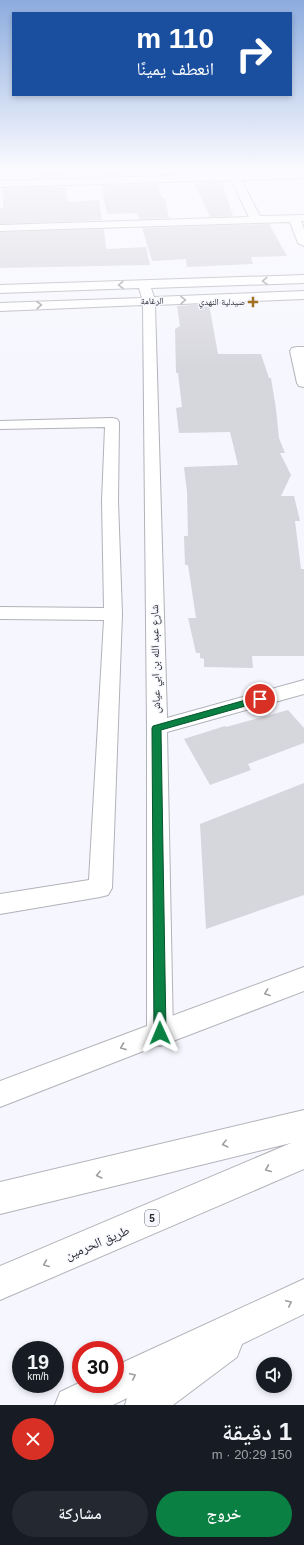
<!DOCTYPE html>
<html lang="ar">
<head>
<meta charset="utf-8">
<style>
  :root { --surface:#171b24; --page:#242831; --text:#f1f3f6; --muted:#9ea1a6; --accent:#0b8043 }
  body { margin:0; font-family:Arial,"Noto Naskh Arabic",sans-serif; background:var(--page); color:var(--text); direction:rtl; height:100vh; display:flex; flex-direction:column; font-size:15px; white-space:nowrap }
  * { box-sizing:border-box; margin:0 }
  p { font-size:13px; color:var(--muted) }
  .icon { flex:none; width:22px; height:22px; fill:none; stroke:currentColor; stroke-width:2; stroke-linecap:round; stroke-linejoin:round }
  .map { position:relative; height:1405px; overflow:hidden; direction:ltr }
  .side { display:flex; flex-direction:column; background:var(--surface); flex:1 }
  .side>* { flex:none }
  .hud { position:absolute; left:12px; top:12px; width:280px; height:84px; border-radius:0px; box-shadow:0 2px 6px #0003; direction:rtl; background:#1a4fa0; color:#fff; overflow:hidden }
  .fabs { position:absolute; left:256px; top:1357px; display:grid; gap:8px }
  .fabs a { display:grid; place-items:center; width:36px; height:36px; border-radius:50%; background:var(--surface); box-shadow:0 2px 6px #0003; font-size:20px }
  .speed { position:absolute; left:12px; top:1341px; display:flex; gap:8px; font-size:20px; font-weight:700; text-align:center }
  .speed>* { display:grid; place-content:center; width:52px; height:52px; border-radius:50%; background:var(--surface); box-shadow:0 2px 6px #0003; line-height:1 }
  .speed small { font-size:10px; font-weight:400 }
  .speed .limit { border:6px solid #d22; background:#fff; color:#111 }
  .pin { position:absolute; display:grid; place-items:center; width:34px; height:34px; color:#fff; margin:-17px; border:2px solid #fff; border-radius:50%; box-shadow:0 1px 4px #0007 }
  .me { position:absolute; width:44px; margin:-22px; rotate:359deg; stroke-linejoin:round; filter:drop-shadow(0 0 3px #0008) }
  .turn { display:flex; align-items:center; gap:14px; height:84px; padding:0 12px; font-size:18px }
  .turn .icon { width:52px; height:52px; stroke-width:2.5 }
  .turn b { display:block; font-size:28px; line-height:34px }
  .round { display:grid; place-items:center; flex:none; width:42px; height:42px; border-radius:21px; background:var(--page) }
  .head { display:flex; align-items:center; justify-content:space-between; height:68px; padding:0 12px }
  h1 { font-size:24px; font-weight:600; line-height:30px }
  .action { display:flex; gap:8px; margin-top:auto; padding:8px 12px }
  .action a { flex:1; height:46px; border-radius:24px; background:var(--accent); color:#fff; font-size:16px; font-weight:600; line-height:46px; text-align:center }
  .action a+a { background:var(--page); color:var(--text) }
  .map>svg:first-child { display:block }
</style>
</head>
<body>
<div class="map">
<svg width="304" height="1405" viewBox="0 0 304 1405">
  <rect width="100%" height="100%" fill="#f6f7fe"/>
  <g fill="#d6d6dd">
    <path d="M37 171H63L64 178H37Z"/>
    <path d="M99 171H124L125 176H100Z"/>
    <path d="M222 182 233 216 210 217 194 183Z"/>
    <path d="M158 184 162 198H165L169 218 139 219 137 213 107 214 101 185Z"/>
    <path d="M65 187 68 202 99 200 102 220 0 224V208H3V188Z"/>
    <path d="M269 224 287 256 251 257 253 264 187 267 186 259 152 261 142 228Z"/>
    <path d="M104 229 106 248 108 249 146 247 150 265 0 268V232Z"/>
    <path d="M209 304 218 354H261L269 378H271L276 409 279 438 285 453H280L291 475 281 496H294L300 521H295L301 569H304V656H252L253 668 204 667V659L200 658V653H196L188 618H196L188 565H185L184 536H188L187 492 184 467 238 465 230 432 179 433 176 408 182 407 178 373H176L175 329 180 326 177 306Z"/>
    <path d="M288 710 304 728V743L248 764 251 770 210 785 184 739 225 726 226 727Z"/>
    <path d="M304 783V895L206 929 200 824Z"/>
  </g>
  <g fill="none" stroke-linecap="round" stroke-linejoin="round">
    <defs>
      <g id="street">
        <path d="M228 171H238V174L304 172V178L241 180 260 216 304 215V221H301L304 229V246L298 243 290 222 0 231V225L249 217 231 180 0 187V181L229 174Z"/>
        <path d="M304 275V283L151 288 154 297 304 291V299L155 305 167 718 304 680V694L167 732 173 1033 169 1041 0 1107V1081L147 1026V728L143 305 0 311V303L142 298 139 288 0 293V285Z"/>
        <path d="M297 347H304V387L299 386 297 383 290 351 292 348Z"/>
        <path d="M112 418 117 419 119 422 118 501 122 614 112 888 108 895 100 897 0 914V894L89 880 104 620 0 619V607L104 608 102 501 105 427 0 429V421Z"/>
      </g>
      <path id="primary" d="M304 967V991L160 1046 150 1042 146 1033 150 1024Z"/>
      <g id="highway">
        <path d="M304 1110V1169L0 1300V1266L291 1143 0 1214V1182Z"/>
        <path d="M304 1279V1314L242 1344 237 1357 173 1405H125L127 1398 113 1405H55L60 1392 81 1382V1384H115V1366Z"/>
      </g>
    </defs>
    <use href="#street" stroke="#b2b2b9" stroke-width="2"/>
    <use href="#primary" stroke="#b2b2b9" stroke-width="2"/>
    <use href="#highway" stroke="#b2b2b9" stroke-width="2"/>
    <use href="#street" fill="#fff" fill-rule="evenodd"/>
    <use href="#primary" fill="#fff" fill-rule="evenodd"/>
    <use href="#highway" fill="#fff" fill-rule="evenodd"/>
  </g>
  <defs><path id="oneway-chevron" d="M-2-3.5L2.5 0L-2 3.5" fill="none" stroke-width="1.6" stroke-linecap="round" stroke-linejoin="round"/></defs>
  <g stroke="#9e9ea0">
    <use href="#oneway-chevron" transform="translate(265 281) rotate(178)"/>
    <use href="#oneway-chevron" transform="translate(121 285) rotate(178)"/>
    <use href="#oneway-chevron" transform="translate(183 300) rotate(-2)"/>
    <use href="#oneway-chevron" transform="translate(39 305) rotate(-2)"/>
    <use href="#oneway-chevron" transform="translate(267 993) rotate(160)"/>
    <use href="#oneway-chevron" transform="translate(123 1047) rotate(159)"/>
    <use href="#oneway-chevron" transform="translate(225 1144) rotate(166)"/>
    <use href="#oneway-chevron" transform="translate(268 1169) rotate(157)"/>
    <use href="#oneway-chevron" transform="translate(99 1175) rotate(166)"/>
    <use href="#oneway-chevron" transform="translate(46 1264) rotate(157)"/>
    <use href="#oneway-chevron" transform="translate(289 1303) rotate(-25)"/>
    <use href="#oneway-chevron" transform="translate(133 1376) rotate(-25)"/>
  </g>
  <linearGradient id="sky" x2="0" y2="1"><stop stop-color="#8cacde"/><stop offset="0.46" stop-color="#fbfbff"/><stop offset="1" stop-color="#fbfbff" stop-opacity="0"/></linearGradient>
  <rect width="304" height="368" fill="url(#sky)"/>
  <path fill="#0b8043" stroke="#07532c" d="M260 696 263 697 264 699 263 701 161 730 166 1033 164 1037 160 1039 156 1037 154 1033 152 728 153 726Z"/>
  <path fill="#a17225" stroke="#f6f7fe" stroke-width="1.5" d="M251 296h4v4h4v4h-4v4h-4v-4h-4v-4h4z"/>
  <g text-anchor="middle" stroke-width="3" stroke-linejoin="round" paint-order="stroke">
    <g font-size="9" fill="#28282b" stroke="#f6f7fe">
      <text transform="translate(152 301) rotate(-2)" y="3">الرغامة</text>
    </g>
    <g font-size="9" fill="#28282b" stroke="#f6f7fe" text-anchor="end">
      <text x="245" y="305">صيدلية النهدي</text>
    </g>
    <rect fill="#f6f7fe" stroke="#66666a" stroke-width="1" x="145" y="1210" width="14" height="16" rx="3"/>
    <g font-size="10" font-weight="bold" fill="#28282b">
      <text x="152" y="1222">5</text>
    </g>
    <g font-size="11" fill="#28282b" stroke="#f6f7fe">
      <text transform="translate(155 659) rotate(-91)" y="4">شارع عبد الله بن ابي عياش</text>
    </g>
    <g font-size="13" fill="#28282b" stroke="#f6f7fe">
      <text transform="translate(97 1242) rotate(-23)" y="5">طريق الحرمين</text>
    </g>
  </g>
</svg>
<div class="fabs">
<a><svg class="icon" aria-label="sound" viewBox="0 0 24 24"><path d="M4 9h4l5-4v14l-5-4H4zM17 9q2 3 0 6"/></svg></a>
</div>
<div class="speed"><div>19<small>km/h</small></div><div class="limit">30</div></div>
<div class="pin" style="left:260px;top:699px;background:#d93025"><svg class="icon" aria-label="arrive" viewBox="0 0 24 24"><path d="M6 21V4h12l-3 4 3 4H6"/></svg></div>
<svg class="me" style="left:160px;top:1033px" viewBox="-20 -20 40 40"><path d="M0-17L14 15 0 8-14 15z" fill="#0b8043" stroke="#fff" stroke-width="4"/></svg>
<div class="hud">
<div class="turn"><svg class="icon" aria-label="right" viewBox="0 0 24 24"><path d="M7 20v-9h11M14 6l5 5-5 5"/></svg><div><b>110 m</b>انعطف يمينًا</div></div>
</div>
</div>
<section class="side">
<div class="head"><div><h1>1 دقيقة</h1><p>150 m · 20:29</p></div><a class="round" style="background:#d93025;color:#fff"><svg class="icon" aria-label="close" viewBox="0 0 24 24"><path d="M6 6l12 12M18 6L6 18"/></svg></a></div>
<div class="action"><a>خروج</a><a>مشاركة</a></div>
</section>
</body>
</html>
